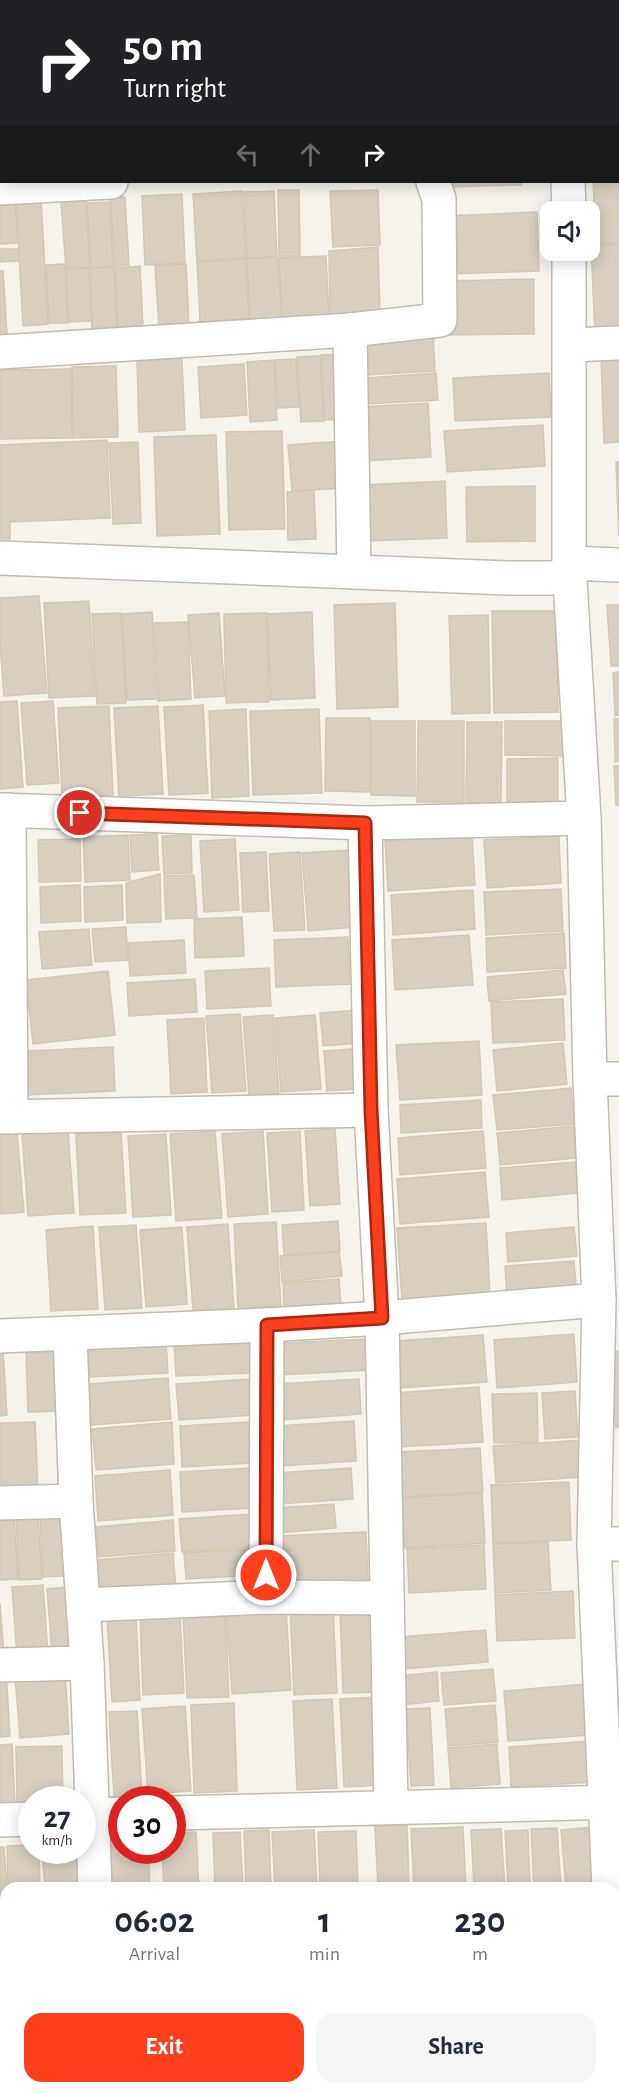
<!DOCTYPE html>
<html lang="en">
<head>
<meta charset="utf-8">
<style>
  :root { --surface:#fff; --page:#f6f6f7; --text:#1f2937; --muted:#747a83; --accent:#fc3f1d }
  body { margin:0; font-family:"Alegreya Sans",sans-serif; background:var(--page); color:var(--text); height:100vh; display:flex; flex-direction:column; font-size:22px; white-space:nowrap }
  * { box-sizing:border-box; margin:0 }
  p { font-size:20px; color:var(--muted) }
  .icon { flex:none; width:33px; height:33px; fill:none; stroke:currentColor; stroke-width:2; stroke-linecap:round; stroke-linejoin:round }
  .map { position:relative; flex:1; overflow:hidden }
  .details { position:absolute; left:0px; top:1882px; width:620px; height:212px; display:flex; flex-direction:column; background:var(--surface); border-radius:18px 18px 0 0; box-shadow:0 3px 15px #0003 }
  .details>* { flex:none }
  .hud { position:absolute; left:0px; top:0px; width:620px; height:183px; box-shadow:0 3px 15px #0003; background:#202124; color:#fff; overflow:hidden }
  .controls { position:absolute; left:540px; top:201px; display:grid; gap:12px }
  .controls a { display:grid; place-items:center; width:60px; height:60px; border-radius:12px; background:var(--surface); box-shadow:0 3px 15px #0003; font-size:30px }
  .speed { position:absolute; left:18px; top:1786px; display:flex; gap:12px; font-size:30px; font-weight:700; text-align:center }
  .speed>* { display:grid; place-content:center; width:78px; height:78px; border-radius:50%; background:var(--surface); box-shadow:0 3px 15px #0003; line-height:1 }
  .speed small { font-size:15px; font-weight:400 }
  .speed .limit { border:9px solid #d22; background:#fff; color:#111 }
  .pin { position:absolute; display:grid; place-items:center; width:51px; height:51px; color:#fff; margin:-26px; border:3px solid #fff; border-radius:50%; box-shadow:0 2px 6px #0007 }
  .me { position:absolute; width:66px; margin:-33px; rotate:0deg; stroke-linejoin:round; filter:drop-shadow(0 0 4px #0008) }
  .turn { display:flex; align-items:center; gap:21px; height:126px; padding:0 24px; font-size:27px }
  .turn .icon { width:78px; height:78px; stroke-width:2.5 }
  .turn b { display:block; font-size:42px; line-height:51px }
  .lanes { display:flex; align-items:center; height:57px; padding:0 24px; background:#0003; justify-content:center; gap:30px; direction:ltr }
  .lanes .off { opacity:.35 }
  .eta { display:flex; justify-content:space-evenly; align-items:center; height:102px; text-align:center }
  .eta b { font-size:36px; font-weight:700; line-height:42px }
  .button { display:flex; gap:12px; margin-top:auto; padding:12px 24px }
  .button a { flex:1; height:69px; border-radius:18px; background:var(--accent); color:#fff; font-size:24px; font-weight:700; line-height:69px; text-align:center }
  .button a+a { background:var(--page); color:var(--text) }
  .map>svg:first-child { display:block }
</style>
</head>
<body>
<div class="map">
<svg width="619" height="2093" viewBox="0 0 619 2093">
  <rect width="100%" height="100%" fill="#f6f3ec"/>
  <g fill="#d8cfc1" stroke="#d3c7b4" stroke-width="1.5">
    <rect x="51" y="0" width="47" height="2"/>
    <rect x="157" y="0" width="43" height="2"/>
    <rect x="390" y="0" width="59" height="2"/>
    <path d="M618 33 619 50 618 116Z"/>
    <path d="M0 41H2L0 97Z"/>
    <path d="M618 163 619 243 596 244 593 182H618Z"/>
    <path d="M445 182H521V185L446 187Z"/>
    <path d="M278 190H299L300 256H279Z"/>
    <path d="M378 190 380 245 333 247 330 191Z"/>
    <path d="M242 191 246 258 197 261 193 194Z"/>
    <path d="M274 191 277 257 247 258 244 192Z"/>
    <path d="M182 194 185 263 145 265 142 196Z"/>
    <path d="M110 197H125L129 265 115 266Z"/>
    <path d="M15 198 18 243 0 244V199Z"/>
    <path d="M41 199 48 324 23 326 16 200Z"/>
    <path d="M86 200 90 267 66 269 61 202Z"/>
    <path d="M110 202 113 266 91 268 87 203Z"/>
    <path d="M537 212 539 271 447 274 444 216Z"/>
    <path d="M619 244V334L595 335 591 245Z"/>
    <path d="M378 247 380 316 330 321 329 251Z"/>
    <path d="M0 249H18L19 261 0 262Z"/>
    <path d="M326 256 329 321 282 323 279 258Z"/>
    <path d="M278 257 282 321 250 323 247 259Z"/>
    <path d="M246 259 249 320 200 322 197 262Z"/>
    <path d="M65 264 68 323H49L46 265Z"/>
    <path d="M186 264 189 327 159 329 155 265Z"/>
    <path d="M140 266 143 327 118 329 115 268Z"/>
    <path d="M114 267 117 329 92 330 90 268Z"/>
    <path d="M89 268 92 321 68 322 66 269Z"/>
    <path d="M0 271H3L7 333H0Z"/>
    <path d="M534 279V334L447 335 446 281Z"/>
    <path d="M433 332 435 371 366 375 364 336Z"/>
    <path d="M344 354 348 419 324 420 321 355Z"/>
    <path d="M320 356 324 421 301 422 297 357Z"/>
    <path d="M619 357V442L604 443 601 358Z"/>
    <path d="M182 359 185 430 139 432 137 360Z"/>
    <path d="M296 359 299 407 278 408 275 360Z"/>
    <path d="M274 360 277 420 250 422 247 362Z"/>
    <path d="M244 364 247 415 201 418 198 367Z"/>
    <path d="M116 366 118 437 73 438 72 367Z"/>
    <path d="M71 369 72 438 0 439V370Z"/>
    <path d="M436 373 438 400 367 404 366 378Z"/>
    <path d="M549 373 551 417 455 421 453 378Z"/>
    <path d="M428 403 431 457 364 461 361 407Z"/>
    <path d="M543 425 545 466 447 472 444 431Z"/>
    <path d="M282 431 285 529 229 530 226 432Z"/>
    <path d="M216 435 220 534 157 536 154 437Z"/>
    <path d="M107 440 110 518 10 522V539H0V445Z"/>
    <path d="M342 441 346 488 292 491 288 445Z"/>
    <path d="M138 442 141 523 113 524 109 443Z"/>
    <path d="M616 462H619V537Z"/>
    <path d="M445 481 447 538 366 541 363 485Z"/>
    <path d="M535 486V541L467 542 466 487Z"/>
    <path d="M314 490 316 539 288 540 287 492Z"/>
    <path d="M39 596 47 693 4 696 0 644V598Z"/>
    <path d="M89 601 95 696 49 698 44 603Z"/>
    <path d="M395 603 398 707 337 709 334 605Z"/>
    <path d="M607 605H619V666H611Z"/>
    <path d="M492 611H556L558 712 494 713Z"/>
    <path d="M152 612 156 699 127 700 122 614Z"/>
    <path d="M312 612 315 698 271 700 267 614Z"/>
    <path d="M121 613 126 703 97 704 92 614Z"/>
    <path d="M219 613 225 696 195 698 188 615Z"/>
    <path d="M267 613 269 702 226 703 224 614Z"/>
    <path d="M488 615 490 713 452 714 449 616Z"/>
    <path d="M188 622 191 699 158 701 154 623Z"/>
    <path d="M619 672V715L615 716 613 673Z"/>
    <path d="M17 701 23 787 0 789V702Z"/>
    <path d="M53 701 59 783 27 785 21 703Z"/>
    <path d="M203 705 208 793 169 795 164 707Z"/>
    <path d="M109 706 113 795 62 797 58 708Z"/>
    <path d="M158 706 163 794 119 796 114 708Z"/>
    <path d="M246 709 249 796 212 798 209 711Z"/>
    <path d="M319 709 322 793 253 795 250 711Z"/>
    <path d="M326 718H370V792L325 791Z"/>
    <path d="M614 719H619V761L615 762Z"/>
    <path d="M371 721H415V796L371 795Z"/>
    <path d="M418 721H464V802H417Z"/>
    <path d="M505 721H562L563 756 505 755Z"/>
    <path d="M467 722H502L501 803 466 802Z"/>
    <path d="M558 758V802H507V759Z"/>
    <path d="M614 766H619V805H616Z"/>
    <path d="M157 834 159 870 132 872 130 835Z"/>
    <path d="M128 835 130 880 85 882 83 837Z"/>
    <path d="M191 835 192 873 164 874 162 836Z"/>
    <path d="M472 835 475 885 388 891 385 841Z"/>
    <path d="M559 836 561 883 487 888 484 840Z"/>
    <path d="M80 839 81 881 39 882 38 840Z"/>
    <path d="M235 839 239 910 204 912 200 841Z"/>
    <path d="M350 850 355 927 308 931 302 853Z"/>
    <path d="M266 852 269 911 243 912 240 853Z"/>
    <path d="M300 852 305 930 274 931 269 854Z"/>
    <path d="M160 874 161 922 127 923 126 883Z"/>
    <path d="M194 875 197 918 166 919 164 876Z"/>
    <path d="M80 885 81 921 41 923 40 887Z"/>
    <path d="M122 885 123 920 85 922 84 887Z"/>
    <path d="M561 889 563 931 486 935 484 892Z"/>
    <path d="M473 890 475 929 393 935 391 895Z"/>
    <path d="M242 917 244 956 195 958 194 919Z"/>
    <path d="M126 927 128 960 95 962 92 929Z"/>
    <path d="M89 929 92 965 42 969 39 932Z"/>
    <path d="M564 933 566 968 487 972 486 938Z"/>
    <path d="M469 935 473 985 395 990 392 940Z"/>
    <path d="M348 937 350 984 276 987 274 940Z"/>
    <path d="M184 940 186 973 130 976 128 943Z"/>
    <path d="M269 968 271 1006 207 1009 205 971Z"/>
    <path d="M563 970 566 994 489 1001 487 977Z"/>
    <path d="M108 971 115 1035 33 1044 26 980Z"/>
    <path d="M195 979 197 1012 129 1016 127 983Z"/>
    <path d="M563 999 565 1040 493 1043 491 1002Z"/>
    <path d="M358 1010 360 1043 323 1046 320 1013Z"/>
    <path d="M240 1014 246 1091 212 1093 206 1016Z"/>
    <path d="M273 1015 279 1094 249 1096 243 1017Z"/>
    <path d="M315 1015 321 1089 281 1092 275 1018Z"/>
    <path d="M204 1018 207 1092 171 1094 167 1020Z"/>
    <path d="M479 1041 482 1095 400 1100 396 1045Z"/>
    <path d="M563 1043 567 1084 497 1091 493 1050Z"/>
    <path d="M113 1047 115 1091 28 1095 26 1051Z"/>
    <path d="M363 1048 366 1088 327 1091 324 1051Z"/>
    <path d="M571 1088 574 1124 497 1130 493 1095Z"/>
    <path d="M481 1100 482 1128 401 1133 400 1105Z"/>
    <path d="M574 1126 576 1158 500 1165 497 1133Z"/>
    <path d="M335 1129 340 1204 310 1206 305 1131Z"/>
    <path d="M68 1131 74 1213 28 1216 22 1134Z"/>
    <path d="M215 1131 222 1218 176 1221 170 1134Z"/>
    <path d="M263 1131 268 1214 228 1217 222 1134Z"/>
    <path d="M300 1131 304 1210 272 1212 267 1133Z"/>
    <path d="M483 1131 486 1168 400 1175 398 1138Z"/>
    <path d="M17 1132 24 1212 0 1214V1133Z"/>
    <path d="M121 1132 126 1213 80 1215 76 1134Z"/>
    <path d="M166 1134 171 1215 133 1217 128 1136Z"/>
    <path d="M576 1162 578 1193 502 1200 500 1168Z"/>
    <path d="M485 1172 489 1217 400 1224 397 1179Z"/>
    <path d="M338 1221 340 1251 284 1255 282 1225Z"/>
    <path d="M276 1222 281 1306 238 1308 234 1224Z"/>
    <path d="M486 1223 490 1294 402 1300 397 1228Z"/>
    <path d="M228 1224 234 1308 193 1310 187 1227Z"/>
    <path d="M136 1225 142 1308 105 1310 99 1227Z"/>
    <path d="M93 1226 98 1309 51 1311 46 1230Z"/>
    <path d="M182 1227 187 1304 146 1307 140 1230Z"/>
    <path d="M574 1227 577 1256 508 1262 506 1233Z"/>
    <path d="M339 1252 342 1276 282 1282 280 1256Z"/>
    <path d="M574 1261 577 1296 507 1301 505 1266Z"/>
    <path d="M339 1279 341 1306 284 1310 283 1283Z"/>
    <path d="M574 1334 577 1382 497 1388 494 1340Z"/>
    <path d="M483 1335 487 1382 399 1388 395 1341Z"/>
    <path d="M253 1339 255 1373 176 1376 174 1343Z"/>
    <path d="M368 1339 369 1370 281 1375 280 1343Z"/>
    <path d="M166 1341 168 1373 89 1377 88 1345Z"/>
    <path d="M0 1351H3L7 1415 0 1416Z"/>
    <path d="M619 1351V1427L616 1428 609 1352Z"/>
    <path d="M57 1352 60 1411 28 1412 26 1353Z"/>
    <path d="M168 1378 171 1419 92 1425 88 1384Z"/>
    <path d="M251 1379 254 1415 179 1420 176 1384Z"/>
    <path d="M359 1379 361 1414 279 1420 277 1384Z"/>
    <path d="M479 1387 483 1442 399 1447 395 1393Z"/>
    <path d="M575 1391 578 1437 545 1439 542 1393Z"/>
    <path d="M537 1393 538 1442 494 1443 492 1394Z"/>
    <path d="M354 1421 356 1461 281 1466 278 1426Z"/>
    <path d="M35 1422 38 1488 0 1490V1423Z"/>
    <path d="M172 1422 174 1464 96 1470 92 1429Z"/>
    <path d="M248 1422 251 1463 182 1467 180 1426Z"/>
    <path d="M581 1440 584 1477 496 1483 493 1446Z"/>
    <path d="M480 1448 483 1492 400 1497 398 1452Z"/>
    <path d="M251 1468 253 1508 182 1512 180 1472Z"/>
    <path d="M351 1468 353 1499 278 1504 276 1473Z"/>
    <path d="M170 1470 173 1515 98 1521 95 1476Z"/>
    <path d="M569 1482 571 1540 493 1543 491 1485Z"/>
    <path d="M482 1493 485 1543 404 1548 401 1498Z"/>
    <path d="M334 1504 336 1528 278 1533 276 1508Z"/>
    <path d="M73 1514 76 1575 43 1577 40 1515Z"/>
    <path d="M252 1514 254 1547 182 1552 179 1519Z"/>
    <path d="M14 1515 18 1579 0 1580V1516Z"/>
    <path d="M38 1515 42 1579 19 1580 16 1516Z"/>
    <path d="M173 1520 175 1551 99 1557 96 1527Z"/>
    <path d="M366 1532 368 1580 278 1585 276 1536Z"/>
    <path d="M548 1542 551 1590 495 1593 493 1544Z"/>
    <path d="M484 1545 486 1589 409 1593 407 1549Z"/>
    <path d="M254 1549 255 1575 186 1579 184 1553Z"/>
    <path d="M173 1553 176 1588 100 1595 97 1560Z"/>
    <path d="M43 1585 48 1654 17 1656 12 1587Z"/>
    <path d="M77 1586 82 1650 52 1653 47 1589Z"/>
    <path d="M573 1591 575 1638 497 1641 495 1595Z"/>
    <path d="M0 1603 4 1654 0 1655Z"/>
    <path d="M333 1605 337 1693 294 1695 290 1607Z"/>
    <path d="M377 1606 380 1692 343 1693 340 1607Z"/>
    <path d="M286 1608 291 1690 232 1694 226 1612Z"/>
    <path d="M225 1612 229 1697 187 1698 183 1614Z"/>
    <path d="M180 1614 184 1693 143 1695 140 1615Z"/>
    <path d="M136 1616 140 1700 112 1702 107 1617Z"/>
    <path d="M486 1630 488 1662 403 1669 400 1637Z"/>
    <path d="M493 1669 496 1701 444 1705 441 1673Z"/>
    <path d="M0 1670H6L10 1736 0 1737Z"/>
    <path d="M65 1672 69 1734 20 1738 15 1676Z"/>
    <path d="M437 1672 439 1701 400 1705 397 1676Z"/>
    <path d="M585 1684 590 1735 508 1741 504 1691Z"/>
    <path d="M376 1697 381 1785 344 1787 340 1699Z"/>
    <path d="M332 1699 337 1788 297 1790 293 1701Z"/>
    <path d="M234 1703 237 1791 194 1793 191 1705Z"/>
    <path d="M495 1705 498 1742 448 1746 445 1709Z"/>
    <path d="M185 1706 191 1791 148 1794 142 1709Z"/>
    <path d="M430 1708 434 1785 411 1786 406 1709Z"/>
    <path d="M137 1711 142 1796 114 1797 109 1712Z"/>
    <path d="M591 1741 594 1782 511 1787 509 1747Z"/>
    <path d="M12 1744 15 1804 0 1805V1745Z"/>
    <path d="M497 1744 500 1784 451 1788 448 1748Z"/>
    <path d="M62 1746 63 1800H32V1803H17L16 1747Z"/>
    <path d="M407 1825 409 1888H378L375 1826Z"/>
    <path d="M463 1827 466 1888H414L411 1829Z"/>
    <path d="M594 1827 599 1888H566L561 1830Z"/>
    <path d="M557 1828 561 1888H534L531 1829Z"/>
    <path d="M501 1829 505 1888H474L471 1830Z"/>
    <path d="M269 1830 271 1888H246L244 1831Z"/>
    <path d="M314 1830 317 1888H275L272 1832Z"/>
    <path d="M528 1830 530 1888H508L505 1831Z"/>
    <path d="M356 1831 358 1888H320L318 1832Z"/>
    <path d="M196 1832 199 1888H164L162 1851H172V1833Z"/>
    <path d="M240 1832 243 1888H215L213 1833Z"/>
    <path d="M122 1838V1851H148L150 1888H101L98 1839Z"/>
    <path d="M32 1845V1851H39L40 1888H8L7 1846Z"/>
    <path d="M0 1847H4L7 1888 6 1915 0 1916Z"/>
    <path d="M42 1851H82L86 1888H45Z"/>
    <rect x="0" y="1927" width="6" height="57"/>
    <path d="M6 2016V2055L0 2056V2017Z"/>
    <path d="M0 2060H6V2088H34V2093H0Z"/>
    <rect x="117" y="2088" width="61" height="5"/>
    <path d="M185 2088H248V2093H186Z"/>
    <path d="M276 2088H340L341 2092 277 2093Z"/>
    <path d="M347 2088H416V2092L347 2093Z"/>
    <rect x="442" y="2088" width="78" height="5"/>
  </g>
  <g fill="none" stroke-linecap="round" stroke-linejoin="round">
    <defs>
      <g id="minor">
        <path d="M562 0V2"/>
        <path d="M618 5H619"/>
        <path d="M0 29H2"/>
        <path d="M618 133H619"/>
        <path d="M568 182 569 212"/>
        <path d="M0 188 111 182"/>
        <path d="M569 250V563"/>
        <path d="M350 330 354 572"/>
        <path d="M570 345 619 343"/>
        <path d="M0 352 350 330 440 320 439 199 433 182"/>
        <path d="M0 558 507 578H569"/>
        <path d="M0 810 365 823 584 818"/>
        <path d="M9 810 11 1117"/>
        <path d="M365 823 371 1110 382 1318 391 1807"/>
        <path d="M590 1079H619"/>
        <path d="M0 1117 371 1110"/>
        <path d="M70 1334 76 1501 87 1663 95 1888"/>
        <path d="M0 1503 76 1501"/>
        <path d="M594 1544H619"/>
        <path d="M266 1597 267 1325"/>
        <path d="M84 1605 266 1597 387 1598"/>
        <path d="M0 1665 87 1663"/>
        <path d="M172 1813 619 1802"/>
        <path d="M82 1816 122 1814"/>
        <path d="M0 1820 32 1819"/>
        <path d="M0 2005H6"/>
        <path d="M104 2088 105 2093"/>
        <path d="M262 2088V2093"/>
        <path d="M428 2088V2093"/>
      </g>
      <g id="tertiary">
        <path d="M0 1336 267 1325 382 1318 599 1300"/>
        <path d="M609 1888 594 1544 599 1300 590 1079 584 818 569 563 619 565"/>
        <path d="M614 1968 619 2064"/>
      </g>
    </defs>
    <use href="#minor" stroke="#c2bbae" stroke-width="36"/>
    <use href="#tertiary" stroke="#c2bbae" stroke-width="36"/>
    <use href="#minor" stroke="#fff" stroke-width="33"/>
    <use href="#tertiary" stroke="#fff" stroke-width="33"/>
  </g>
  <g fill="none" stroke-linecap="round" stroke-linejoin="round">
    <defs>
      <path id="route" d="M80 813 365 823 371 1110 382 1318 267 1325 266 1575"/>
    </defs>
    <use href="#route" stroke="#a42913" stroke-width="15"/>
    <use href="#route" stroke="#fc3f1d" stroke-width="10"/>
  </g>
</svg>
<div class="controls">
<a><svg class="icon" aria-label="sound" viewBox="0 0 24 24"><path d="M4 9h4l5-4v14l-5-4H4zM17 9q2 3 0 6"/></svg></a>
</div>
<div class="speed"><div>27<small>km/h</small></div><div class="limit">30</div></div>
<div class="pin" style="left:80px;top:813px;background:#d93025"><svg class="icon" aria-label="arrive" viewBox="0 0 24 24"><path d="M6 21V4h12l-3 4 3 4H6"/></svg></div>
<svg class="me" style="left:266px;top:1575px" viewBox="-20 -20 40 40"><circle r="17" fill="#fc3f1d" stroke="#fff" stroke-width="3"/><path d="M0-11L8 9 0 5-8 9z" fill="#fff"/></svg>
<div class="hud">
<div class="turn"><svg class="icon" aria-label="right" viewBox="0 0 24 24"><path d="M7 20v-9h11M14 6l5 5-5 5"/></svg><div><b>50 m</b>Turn right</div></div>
<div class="lanes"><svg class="icon off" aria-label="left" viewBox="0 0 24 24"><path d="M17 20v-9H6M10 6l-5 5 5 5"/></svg><svg class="icon off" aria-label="ahead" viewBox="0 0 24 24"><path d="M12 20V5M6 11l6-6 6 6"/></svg><svg class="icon" aria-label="right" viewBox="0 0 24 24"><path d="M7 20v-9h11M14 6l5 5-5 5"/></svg></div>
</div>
<section class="details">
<div class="eta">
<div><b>06:02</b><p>Arrival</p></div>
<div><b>1</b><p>min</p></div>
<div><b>230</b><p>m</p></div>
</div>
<div class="button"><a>Exit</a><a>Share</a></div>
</section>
</div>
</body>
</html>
